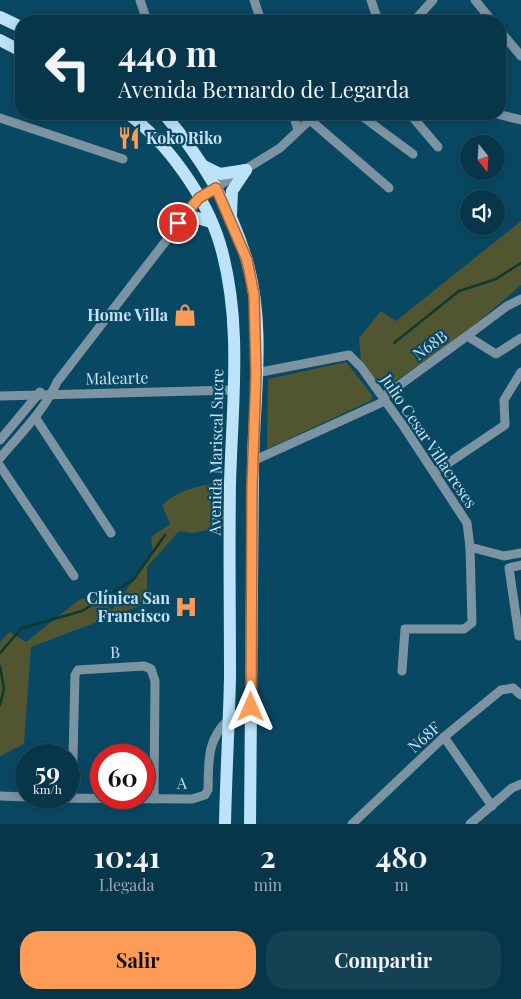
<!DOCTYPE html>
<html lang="es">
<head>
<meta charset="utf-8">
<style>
  :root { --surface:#07364a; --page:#154154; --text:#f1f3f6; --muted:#98abb5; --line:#285062; --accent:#fe9c57 }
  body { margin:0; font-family:"Playfair Display",serif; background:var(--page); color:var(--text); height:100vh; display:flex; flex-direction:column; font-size:19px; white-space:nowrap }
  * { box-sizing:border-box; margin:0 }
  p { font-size:16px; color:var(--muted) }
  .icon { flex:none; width:28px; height:28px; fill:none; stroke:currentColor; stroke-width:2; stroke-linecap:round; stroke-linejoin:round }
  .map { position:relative; height:824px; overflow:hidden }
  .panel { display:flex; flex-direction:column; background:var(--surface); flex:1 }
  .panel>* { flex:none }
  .top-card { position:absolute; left:15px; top:15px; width:491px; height:105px; border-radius:20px; box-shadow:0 2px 12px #0003,0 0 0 1px var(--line); background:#07364a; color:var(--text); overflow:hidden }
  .needle { width:32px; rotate:163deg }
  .buttons { position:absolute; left:460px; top:135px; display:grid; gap:10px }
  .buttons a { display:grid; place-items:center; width:45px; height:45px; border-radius:50%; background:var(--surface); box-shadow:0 2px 12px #0003,0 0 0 1px var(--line); font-size:25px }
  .speed { position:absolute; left:15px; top:744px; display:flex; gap:10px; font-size:25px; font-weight:700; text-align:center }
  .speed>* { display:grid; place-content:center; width:65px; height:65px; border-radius:50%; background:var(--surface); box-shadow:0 2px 12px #0003,0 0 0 1px var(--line); line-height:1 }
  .speed small { font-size:12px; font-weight:400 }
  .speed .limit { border:8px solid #d22; background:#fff; color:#111 }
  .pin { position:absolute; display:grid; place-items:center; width:42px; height:42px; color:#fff; margin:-21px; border:2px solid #fff; border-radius:50%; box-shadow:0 1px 5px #0007 }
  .me { position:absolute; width:55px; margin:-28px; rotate:0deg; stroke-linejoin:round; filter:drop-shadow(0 0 4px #0008) }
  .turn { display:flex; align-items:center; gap:18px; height:105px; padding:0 20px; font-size:22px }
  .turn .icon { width:65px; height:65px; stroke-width:2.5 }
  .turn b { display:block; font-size:35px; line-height:42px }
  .eta { display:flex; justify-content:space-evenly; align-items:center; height:85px; text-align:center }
  .eta b { font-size:30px; font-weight:700; line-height:35px }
  .button { display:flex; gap:10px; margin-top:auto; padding:10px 20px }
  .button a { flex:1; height:58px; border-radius:20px; background:var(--accent); color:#111; font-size:20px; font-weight:700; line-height:58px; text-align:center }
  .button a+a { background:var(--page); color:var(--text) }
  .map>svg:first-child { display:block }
</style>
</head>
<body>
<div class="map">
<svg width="521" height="824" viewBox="0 0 521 824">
  <rect width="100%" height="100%" fill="#094863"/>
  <g fill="#515530">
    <path d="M521 221V285L464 334 391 384 372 378 361 361 359 338 381 311 396 321Z"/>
    <path d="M346 362 372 395V400L267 449 268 379Z"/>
    <path d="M228 482 230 525 193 533 179 531 147 567V603L31 647 24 744 0 756V642L10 632 26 642 80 599 97 597 112 610 153 552 151 537 170 524 162 505C181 488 203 485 228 482Z"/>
  </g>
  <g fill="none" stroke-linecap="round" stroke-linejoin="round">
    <g stroke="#0e392f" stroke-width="2.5">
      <path d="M394 343 459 291 496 279 521 263"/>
      <path d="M0 653 22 628 82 611 133 580 165 535"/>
      <path d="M0 666 4 689 0 705"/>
    </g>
    <g stroke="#7c94a2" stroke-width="9">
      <path d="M140 0 147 21"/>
      <path d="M254 0 261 21"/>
      <path d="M371 0 378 21"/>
      <path d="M475 0 492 21"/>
      <path d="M414 21 433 0"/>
      <path d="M500 31 521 56"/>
      <path d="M293 114 298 130"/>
      <path d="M359 114 413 154"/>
      <path d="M410 114 438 147"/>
      <path d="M497 114 521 120"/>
      <path d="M0 118 123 159"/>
      <path d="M310 120 389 188"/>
      <path d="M467 336 507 306 521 299"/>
      <path d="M256 373 349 355 361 367 404 427 467 523 470 547 472 623 464 629H405L402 671"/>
      <path d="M0 396 234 390"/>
      <path d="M383 397 467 336 496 354 521 338"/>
      <path d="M35 417 111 533"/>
      <path d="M0 440 40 392"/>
      <path d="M0 458C20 434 44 411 57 382L199 198 280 148 316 114"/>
      <path d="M253 461 385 401"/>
      <path d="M0 466 74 576"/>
      <path d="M435 472 505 425 504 400 521 372"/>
      <path d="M470 547 504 556 521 553"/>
      <path d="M519 636 509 568 521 565"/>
      <path d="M444 737 492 806"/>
      <path d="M0 796 26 797"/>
      <path d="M47 798 192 799 205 795 208 790C209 762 206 741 228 720"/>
      <path d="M72 798 75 675 78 670 144 666 151 669 155 681 154 799"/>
      <path d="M352 824 444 737 501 690 513 688 521 695"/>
      <path d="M470 824 512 788 521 784"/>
    </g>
    <g stroke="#bce3f9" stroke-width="12">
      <path d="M0 17 21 27"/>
      <path d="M0 40 21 51"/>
      <path d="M128 114C167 142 206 197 220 244 243 322 232 405 230 484 229 549 230 613 230 677 229 726 226 775 225 824"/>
      <path d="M164 114C200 156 231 207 247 261 266 326 254 398 253 465 251 584 251 704 250 824"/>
      <path d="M204 166 220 174 246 170"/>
      <path d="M231 215 232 191 246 170"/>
      <path d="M178 223 194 217 211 222"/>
    </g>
  </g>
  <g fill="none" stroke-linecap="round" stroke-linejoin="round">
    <defs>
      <path id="route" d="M178 223 199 198 216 188 247 260 254 295 256 374 252 486 251 707"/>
    </defs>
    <use href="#route" stroke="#a56539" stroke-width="12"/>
    <use href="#route" stroke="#fe9c57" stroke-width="9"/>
  </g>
  <defs>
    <symbol id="restaurant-bare" viewBox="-9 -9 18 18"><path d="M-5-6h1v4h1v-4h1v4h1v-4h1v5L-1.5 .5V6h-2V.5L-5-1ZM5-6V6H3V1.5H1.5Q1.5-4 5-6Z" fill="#fe9c57" stroke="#094863" stroke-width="2.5" paint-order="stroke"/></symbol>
    <symbol id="shop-bare" viewBox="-9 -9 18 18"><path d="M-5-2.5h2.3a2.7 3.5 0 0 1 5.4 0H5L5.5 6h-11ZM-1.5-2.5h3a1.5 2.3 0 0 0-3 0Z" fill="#fe9c57" stroke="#094863" stroke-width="2.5" paint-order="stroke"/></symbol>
    <symbol id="hospital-bare" viewBox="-9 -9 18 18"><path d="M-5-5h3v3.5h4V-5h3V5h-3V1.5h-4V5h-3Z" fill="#fe9c57" stroke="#094863" stroke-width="2.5" paint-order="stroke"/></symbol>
  </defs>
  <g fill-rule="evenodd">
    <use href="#restaurant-bare" x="113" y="122" width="32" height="32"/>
    <use href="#shop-bare" x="169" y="299" width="32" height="32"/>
    <use href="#hospital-bare" x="170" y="591" width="32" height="32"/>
  </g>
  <g text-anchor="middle" stroke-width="4.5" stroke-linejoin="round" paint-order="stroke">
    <g font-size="16" font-weight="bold" fill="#c6e2f2" stroke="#094863" text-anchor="end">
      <text x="146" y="144" text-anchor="start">Koko Riko</text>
      <text x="168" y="321">Home Villa</text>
      <text x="170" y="604">Clínica San<tspan x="170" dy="18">Francisco</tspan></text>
    </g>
    <g font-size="16" fill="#c6e2f2" stroke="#094863">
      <text transform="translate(430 345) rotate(-36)" y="6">N68B</text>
      <text transform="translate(117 378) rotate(-1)" y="6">Malearte</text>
      <text transform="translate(429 441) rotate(56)" y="6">Julio Cesar Villacreses</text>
      <text transform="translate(216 452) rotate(-89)" y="6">Avenida Mariscal Sucre</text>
      <text transform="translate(115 652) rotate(-2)" y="6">B</text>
      <text transform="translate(424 737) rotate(-42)" y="6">N68F</text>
      <text transform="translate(182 783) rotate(-1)" y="6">A</text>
    </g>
  </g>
</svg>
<div class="buttons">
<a><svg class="needle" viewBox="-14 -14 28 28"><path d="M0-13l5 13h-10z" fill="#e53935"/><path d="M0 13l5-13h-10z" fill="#98abb5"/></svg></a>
<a><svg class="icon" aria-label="sound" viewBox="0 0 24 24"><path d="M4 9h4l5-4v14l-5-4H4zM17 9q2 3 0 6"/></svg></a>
</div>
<div class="speed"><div>59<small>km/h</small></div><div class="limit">60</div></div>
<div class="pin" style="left:178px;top:223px;background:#d93025"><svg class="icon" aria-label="arrive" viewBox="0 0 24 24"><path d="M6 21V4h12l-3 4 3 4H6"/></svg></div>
<svg class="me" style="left:251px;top:707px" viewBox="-20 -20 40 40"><path d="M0-17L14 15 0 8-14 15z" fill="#fe9c57" stroke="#fff" stroke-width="4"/></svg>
<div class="top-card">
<div class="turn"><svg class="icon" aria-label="left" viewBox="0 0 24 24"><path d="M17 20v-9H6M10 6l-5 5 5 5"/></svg><div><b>440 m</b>Avenida Bernardo de Legarda</div></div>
</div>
</div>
<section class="panel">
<div class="eta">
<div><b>10:41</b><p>Llegada</p></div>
<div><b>2</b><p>min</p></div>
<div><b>480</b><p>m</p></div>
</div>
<div class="button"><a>Salir</a><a>Compartir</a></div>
</section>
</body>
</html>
